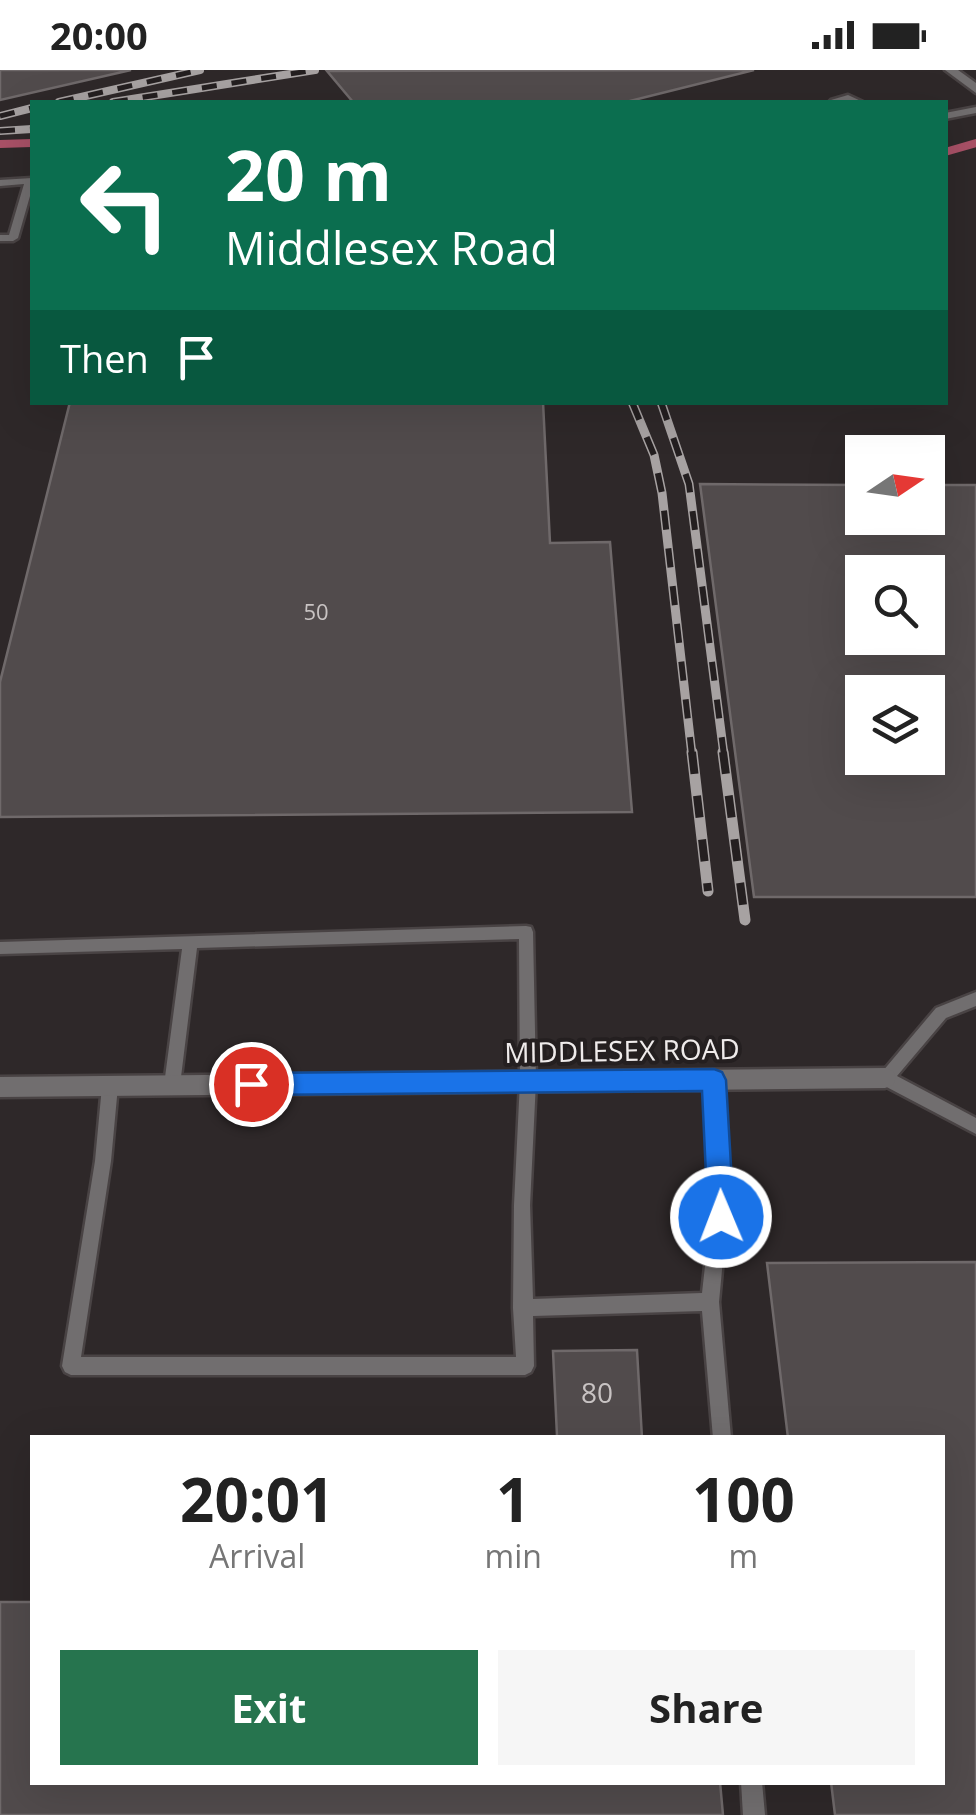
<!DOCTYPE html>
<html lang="en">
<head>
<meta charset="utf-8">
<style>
  :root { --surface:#fff; --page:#f6f6f6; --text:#222; --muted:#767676; --accent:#26744e }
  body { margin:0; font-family:"Open Sans",sans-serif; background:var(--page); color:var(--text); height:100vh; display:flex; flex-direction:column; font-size:38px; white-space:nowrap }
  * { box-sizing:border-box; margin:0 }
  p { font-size:32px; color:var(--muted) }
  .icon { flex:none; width:55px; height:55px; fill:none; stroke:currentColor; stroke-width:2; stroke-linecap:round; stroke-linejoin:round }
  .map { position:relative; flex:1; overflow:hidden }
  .sheet { position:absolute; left:30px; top:1365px; width:915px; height:350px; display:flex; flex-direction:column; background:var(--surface); border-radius:0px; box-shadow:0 10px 40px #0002 }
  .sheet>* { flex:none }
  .guide { position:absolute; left:30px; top:30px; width:918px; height:305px; border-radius:0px; box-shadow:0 10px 40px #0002; background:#0b6e4f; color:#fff; overflow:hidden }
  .needle { width:65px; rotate:77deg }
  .buttons { position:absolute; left:845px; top:365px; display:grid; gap:20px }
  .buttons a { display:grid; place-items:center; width:100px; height:100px; border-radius:0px; background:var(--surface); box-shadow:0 10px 40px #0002; font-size:50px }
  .pin { position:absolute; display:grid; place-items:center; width:85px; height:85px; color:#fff; margin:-42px; border:5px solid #fff; border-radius:50%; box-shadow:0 2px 10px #0007 }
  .me { position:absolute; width:110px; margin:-55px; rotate:359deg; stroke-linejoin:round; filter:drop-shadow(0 0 8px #0008) }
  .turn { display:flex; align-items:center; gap:35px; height:210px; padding:0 30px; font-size:45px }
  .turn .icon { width:130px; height:130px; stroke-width:2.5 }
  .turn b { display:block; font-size:70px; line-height:85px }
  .then { display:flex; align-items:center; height:95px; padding:0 30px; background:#0003; gap:20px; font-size:38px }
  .eta { display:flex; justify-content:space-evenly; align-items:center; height:170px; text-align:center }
  .eta b { font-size:60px; font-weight:700; line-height:70px }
  .primary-button { display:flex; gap:20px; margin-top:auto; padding:20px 30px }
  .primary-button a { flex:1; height:115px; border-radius:0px; background:var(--accent); color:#fff; font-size:40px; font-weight:700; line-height:115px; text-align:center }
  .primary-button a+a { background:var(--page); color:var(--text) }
  .status { display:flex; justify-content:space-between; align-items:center; height:70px; padding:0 50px; background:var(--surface); direction:ltr }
  .status svg { height:28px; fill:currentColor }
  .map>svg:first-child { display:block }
</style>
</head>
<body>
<div class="status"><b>20:00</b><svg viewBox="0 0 49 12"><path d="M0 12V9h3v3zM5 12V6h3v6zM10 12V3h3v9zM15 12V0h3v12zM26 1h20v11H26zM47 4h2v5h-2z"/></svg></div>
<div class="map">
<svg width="976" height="1745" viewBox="0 0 976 1745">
  <rect width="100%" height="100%" fill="#2e2829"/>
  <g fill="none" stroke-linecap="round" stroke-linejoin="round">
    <g stroke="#a95167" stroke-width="8">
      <path d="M0 74 32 73"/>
      <path d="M945 82 976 73"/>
    </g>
  </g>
  <g fill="#514b4c" stroke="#6f696a" stroke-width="2.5" fill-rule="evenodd">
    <path d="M0 0H131L0 30Z"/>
    <path d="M754 0 626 32H353L327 1Z"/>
    <path d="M70 332H543L550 473 610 472 632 742 0 747V612Z"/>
    <path d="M700 414 862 415V448H928V415H976V827H754ZM862 502H928V568H862ZM862 622H928V688H862Z"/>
    <path d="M976 1192V1745H835L831 1712H942V1368H788L767 1193Z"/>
    <path d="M637 1280 642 1368H302L557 1366 553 1281Z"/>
    <path d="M0 1532H32V1712H720L723 1745H0Z"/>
  </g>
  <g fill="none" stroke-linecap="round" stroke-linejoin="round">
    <defs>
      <g id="service">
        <path d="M848 25 863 32H829L831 30Z"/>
        <path d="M976 37V43L945 49V43Z"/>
        <path d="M32 108V119L18 168 13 171H0V165H9L24 114 0 116V110Z"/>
        <path d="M526 856 531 857 533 862 536 1011 530 1135 533 1229 702 1223 713 1125 706 1010 708 1005 714 1003 720 1005 722 1010 729 1125 719 1232 731 1368H713L702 1241 533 1246 534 1296 531 1302 525 1305H71L65 1302 62 1296 95 1091 102 1016 104 1011 110 1009 116 1011 118 1016 111 1091 81 1287H516L513 1238 514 1135 520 1011 519 869 197 878 180 1015 178 1020 172 1022 166 1020 164 1015 182 879 0 884V872Z"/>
        <path d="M976 922V936L946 948 897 1006 976 1048V1064L879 1013 877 1008 936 938Z"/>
        <path d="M741 1712H762L765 1745H743Z"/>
      </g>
      <g id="minor">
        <path d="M945 0H958L976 13V23Z"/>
        <path d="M885 998 893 1001 896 1008 893 1015 885 1018 0 1027V1007Z"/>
      </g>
    </defs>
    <use href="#service" stroke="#494344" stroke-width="5"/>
    <use href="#minor" stroke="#494344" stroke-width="5"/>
    <use href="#service" fill="#716e6f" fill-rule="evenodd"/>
    <use href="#minor" fill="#716e6f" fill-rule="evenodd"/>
    <defs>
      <g id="rail-far2">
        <path d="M59 32 200 0"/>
        <path d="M113 32 315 0"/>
        <path d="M0 46 32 38"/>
        <path d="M0 61 32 59"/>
      </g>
      <g id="rail-far1">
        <path d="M632 332 654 385 662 423 692 685"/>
        <path d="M661 332 689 414 724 685"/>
      </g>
      <g id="rail">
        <path d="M692 682 708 821"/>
        <path d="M723 682 745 850"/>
      </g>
    </defs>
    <use href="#rail-far2" stroke="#a7a2a2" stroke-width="8"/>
    <use href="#rail-far1" stroke="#a7a2a2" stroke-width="9"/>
    <use href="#rail" stroke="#a7a2a2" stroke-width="11"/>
    <use href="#rail-far2" stroke="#241f20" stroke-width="5" stroke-dasharray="15" stroke-linecap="butt"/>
    <use href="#rail-far1" stroke="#241f20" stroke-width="6" stroke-dasharray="19" stroke-linecap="butt"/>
    <use href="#rail" stroke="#241f20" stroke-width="8" stroke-dasharray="22" stroke-linecap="butt"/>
  </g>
  <path fill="#1a73e8" stroke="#114b97" stroke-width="2.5" d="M714 999 722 1002 726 1010 734 1147 730 1156 721 1160 712 1156 708 1147 702 1021 251 1025 243 1022 239 1014 243 1006 251 1003Z"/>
  <g text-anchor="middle" stroke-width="8" stroke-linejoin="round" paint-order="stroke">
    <g font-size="22" fill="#c8c3c3">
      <text x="316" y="550">50</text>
    </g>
    <g font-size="28" fill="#efebeb" stroke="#241f20">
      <text transform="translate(622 981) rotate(-1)" y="10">MIDDLESEX ROAD</text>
    </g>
    <g font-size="28" fill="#c8c3c3">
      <text x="597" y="1333">80</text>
    </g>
  </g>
</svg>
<div class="buttons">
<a><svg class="needle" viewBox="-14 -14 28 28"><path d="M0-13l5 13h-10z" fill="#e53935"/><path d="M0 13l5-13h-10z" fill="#767676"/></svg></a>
<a><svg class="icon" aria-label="search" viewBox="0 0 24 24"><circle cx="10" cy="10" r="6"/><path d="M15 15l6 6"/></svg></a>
<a><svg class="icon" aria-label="layers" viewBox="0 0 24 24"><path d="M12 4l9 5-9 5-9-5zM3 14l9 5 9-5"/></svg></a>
</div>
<div class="pin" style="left:251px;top:1014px;background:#d93025"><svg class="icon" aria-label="arrive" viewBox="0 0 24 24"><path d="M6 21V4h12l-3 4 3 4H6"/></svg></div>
<svg class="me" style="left:721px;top:1147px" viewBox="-20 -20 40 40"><circle r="17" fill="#1a73e8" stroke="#fff" stroke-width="3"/><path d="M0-11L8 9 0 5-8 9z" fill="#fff"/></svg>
<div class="guide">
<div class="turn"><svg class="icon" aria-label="left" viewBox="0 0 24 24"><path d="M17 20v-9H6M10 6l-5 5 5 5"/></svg><div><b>20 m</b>Middlesex Road</div></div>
<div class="then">Then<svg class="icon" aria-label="arrive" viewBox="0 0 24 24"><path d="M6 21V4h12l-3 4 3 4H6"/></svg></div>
</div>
<section class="sheet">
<div class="eta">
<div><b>20:01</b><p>Arrival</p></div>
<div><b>1</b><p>min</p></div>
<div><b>100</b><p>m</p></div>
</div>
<div class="primary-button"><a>Exit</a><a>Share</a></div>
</section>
</div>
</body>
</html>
